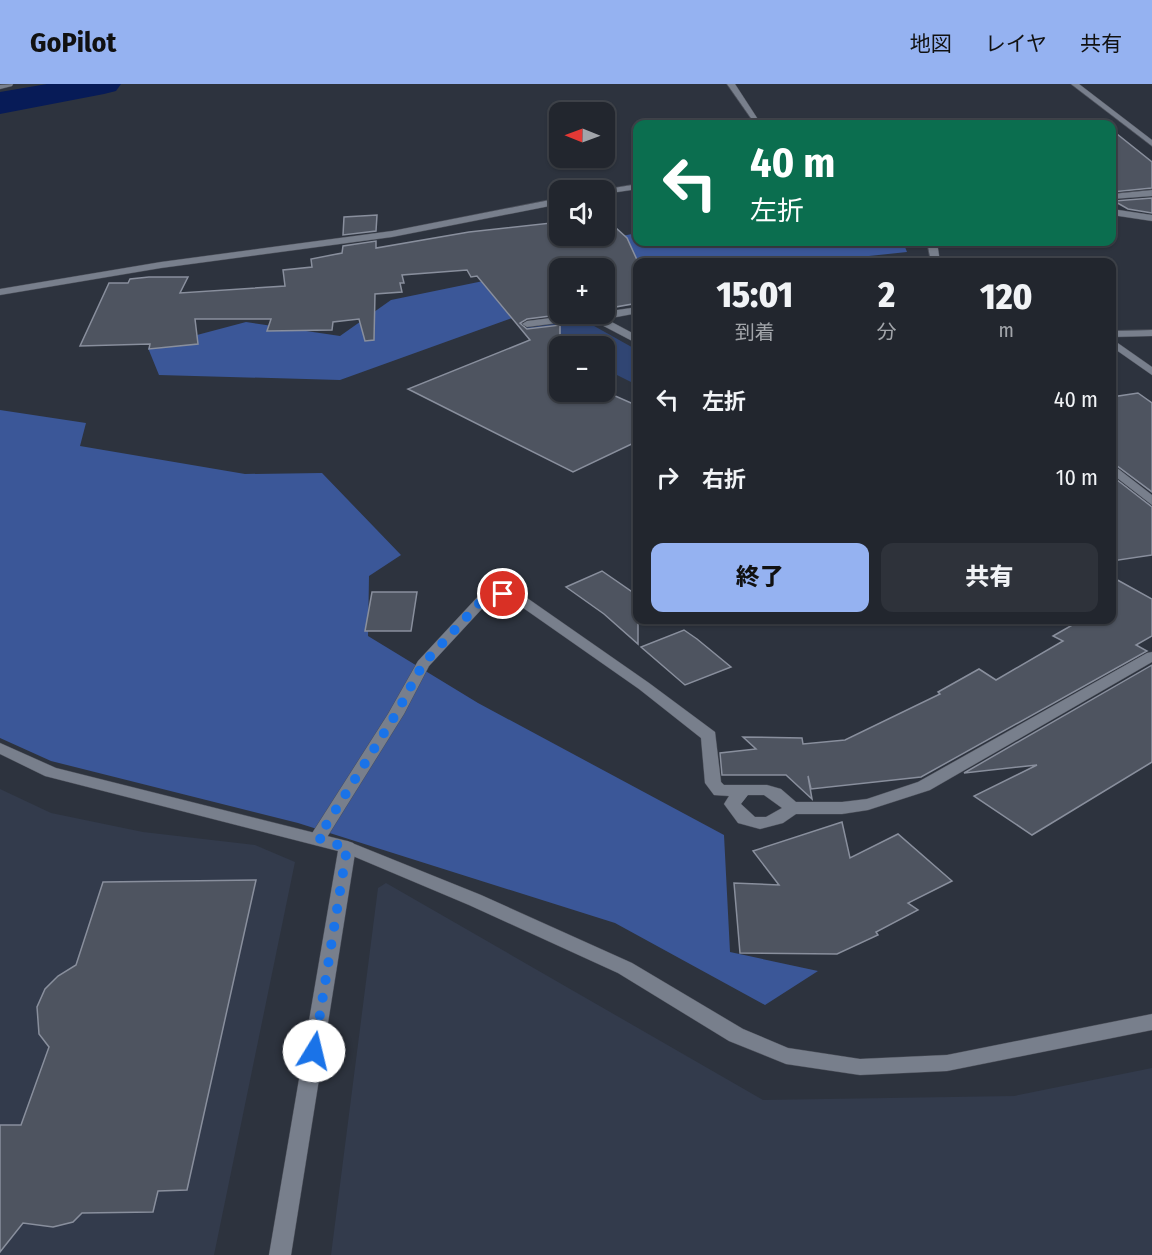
<!DOCTYPE html>
<html lang="ja">
<head>
<meta charset="utf-8">
<style>
  :root { --surface:#22262e; --page:#2e323a; --text:#f1f3f6; --muted:#a2a5aa; --line:#3f434a; --accent:#95b2f1 }
  body { margin:0; font-family:"Fira Sans Condensed","Noto Sans JP",sans-serif; background:var(--page); color:var(--text); height:100vh; display:flex; flex-direction:column; font-size:22px; white-space:nowrap }
  * { box-sizing:border-box; margin:0 }
  p { font-size:20px; color:var(--muted) }
  .icon { flex:none; width:33px; height:33px; fill:none; stroke:currentColor; stroke-width:2; stroke-linecap:round; stroke-linejoin:round }
  .map { position:relative; flex:1; overflow:hidden }
  .details { position:absolute; left:633px; top:174px; width:483px; height:366px; display:flex; flex-direction:column; background:var(--surface); border-radius:12px; box-shadow:0 2px 4px #0004,0 0 0 2px var(--line) }
  .details>* { flex:none }
  .hud { position:absolute; left:633px; top:36px; width:483px; height:126px; border-radius:12px; box-shadow:0 2px 4px #0004,0 0 0 2px var(--line); background:#0b6e4f; color:#fff; overflow:hidden }
  .needle { width:39px; rotate:271deg }
  .fabs { position:absolute; left:549px; top:18px; display:grid; gap:12px }
  .fabs a { display:grid; place-items:center; width:66px; height:66px; border-radius:12px; background:var(--surface); box-shadow:0 2px 4px #0004,0 0 0 2px var(--line); font-size:30px }
  .pin { position:absolute; display:grid; place-items:center; width:51px; height:51px; color:#fff; margin:-26px; border:3px solid #fff; border-radius:50%; box-shadow:0 2px 6px #0007 }
  .me { position:absolute; width:66px; margin:-33px; rotate:9deg; stroke-linejoin:round; filter:drop-shadow(0 0 4px #0008) }
  .turn { display:flex; align-items:center; gap:21px; height:126px; padding:0 18px; font-size:27px }
  .turn .icon { width:78px; height:78px; stroke-width:2.5 }
  .turn b { display:block; font-size:42px; line-height:51px }
  .eta { display:flex; justify-content:space-evenly; align-items:center; height:102px; text-align:center }
  .eta b { font-size:36px; font-weight:800; line-height:42px }
  .button { display:flex; gap:12px; margin-top:auto; padding:12px 18px }
  .button a { flex:1; height:69px; border-radius:12px; background:var(--accent); color:#111; font-size:24px; font-weight:800; line-height:69px; text-align:center }
  .button a+a { background:var(--page); color:var(--text) }
  ul { padding:0; list-style:none }
  li { display:flex; align-items:center; gap:18px; height:78px; padding:0 18px }
  li div { flex:1 }
  li b { display:block; font-size:22px }
  li em { font-style:normal }
  header { display:flex; align-items:center; gap:36px; box-sizing:border-box; height:84px; padding:0 30px; background:var(--accent); color:#111 }
  header strong { font-size:28px }
  nav { display:flex; gap:33px; margin-inline-start:auto; font-size:21px }
  .map>svg:first-child { display:block }
</style>
</head>
<body>
<header>
<strong>GoPilot</strong>
<nav><a>地図</a><a>レイヤ</a><a>共有</a></nav>
</header>
<div class="map">
<svg width="1152" height="1171" viewBox="0 0 1152 1171">
  <rect width="100%" height="100%" fill="#2d333e"/>
  <g fill="#333b4c">
    <path d="M0 705 51 729 143 748 255 761 295 778 214 1171H0Z"/>
    <path d="M386 799 763 1016 1014 1012 1152 984V1171H331L378 804Z"/>
  </g>
  <path fill="#304573" d="M574 237 587 238 637 266V301L605 285 604 262H561L524 244Z"/>
  <g fill="#3b5798">
    <path d="M637 149 638 158H903L907 168 812 178H638L604 184H560L512 234 340 296 159 291 148 264 246 238 340 252 391 216 586 176 612 154Z"/>
    <path d="M0 326 86 339 80 362 245 390 322 389 401 471 369 492 368 552 478 619 724 751 730 868 818 887 765 921 615 839 298 739 51 677 0 654Z"/>
  </g>
  <g fill="none" stroke-linecap="round" stroke-linejoin="round">
    <path fill="#071b57" fill-rule="evenodd" d="M47 0H121L116 7 104 10 0 30V8Z"/>
  </g>
  <g fill="#4e5460" stroke="#898f9d" stroke-width="1.5">
    <path d="M1112 46 1152 78V104L1112 108Z"/>
    <path d="M1152 114V129L1128 125 1114 117Z"/>
    <path d="M377 131 376 147 343 151 344 133Z"/>
    <path d="M605 134 627 154 638 178V219L604 225V184H560V230H566L527 235 520 239 527 245 560 241V308L604 307 638 322V357L573 388 408 305 530 256 477 192 471 193 467 186 402 191 404 199H400L402 208 375 210 374 256 365 257 359 235 333 238 332 246 267 247 271 235H195L198 260 149 265 150 260 80 262 109 199H128L130 195 149 193H188L180 209 285 202 283 186 312 183 311 175 342 169 343 162 376 157V164L469 148 560 138V152H604Z"/>
    <path d="M1138 309 1152 319V408L1112 378V313Z"/>
    <path d="M1112 392 1152 423V471L1112 477Z"/>
    <path d="M602 487 638 512V560L604 530 566 503Z"/>
    <path d="M1112 493 1152 515V552L1136 561 1147 567 921 693 811 705 808 692 812 715 786 691H722L720 669 756 665 743 653 802 654 803 660 845 656 940 610 938 608 979 585 996 596 1063 557 1053 552 1081 536H1112Z"/>
    <path d="M372 508H417L411 547H365Z"/>
    <path d="M684 546 697 555 731 583 685 601 641 563Z"/>
    <path d="M1152 581V678L1032 751 974 712 1037 681 964 689Z"/>
    <path d="M842 738 850 774 898 750 952 797 908 819 918 826 876 848 878 851 837 870 740 869 734 799 779 801 753 767Z"/>
    <path d="M256 796 187 1106 158 1107 153 1128 82 1129 73 1138 53 1143 23 1139 0 1168V1041H21L49 963 39 950 37 923 45 905 58 892 76 881 103 798Z"/>
  </g>
  <g fill="none" stroke-linecap="round" stroke-linejoin="round">
    <defs>
      <g id="street">
        <path d="M1071 0H1079L1152 56V62Z"/>
        <path d="M1112 125 1152 131V137L1112 131Z"/>
        <path d="M927 158H937L940 178H931Z"/>
        <path d="M638 223V229L606 235 638 252V260L596 238V234L527 243 522 240 527 237C564 232 601 229 638 223Z"/>
        <path d="M1152 246V252L1112 253V247Z"/>
        <path d="M1112 255 1152 283V291L1112 263Z"/>
        <path d="M1112 380 1152 411V421L1112 390Z"/>
        <path d="M488 506 517 507 649 599 715 648 721 698 724 701H767L781 705 796 718H842L867 715 918 698 1147 569 1152 568V578L930 706 868 726 842 730H796L783 739 760 745 738 739 724 720 729 712 714 711 705 699 701 654 639 605 509 514H492L429 582 404 630 324 758H312L309 754 388 630 418 577 483 507ZM748 711H764L782 724 766 733H755L741 720Z"/>
        <path d="M347 757 481 811 632 879 743 945 788 964 860 975 947 971 1152 930V946L947 987 860 991 786 980 729 957 618 889 469 821 341 767 338 763 341 759Z"/>
      </g>
      <g id="secondary">
        <path d="M13 0 12 2 0 5V1Z"/>
        <path d="M727 0H735L761 40H755Z"/>
        <path d="M638 100V105L604 110V106H601Z"/>
        <path d="M1152 106V112L1112 115V110Z"/>
        <path d="M560 114V120L392 153 161 184 0 211V205L161 178 392 147Z"/>
        <path d="M0 659 56 684 347 757 353 759 356 763 291 1171H269L338 767 45 692 0 670Z"/>
      </g>
    </defs>
    <use href="#street" stroke="#4b4f59" stroke-width="1"/>
    <use href="#secondary" stroke="#4b4f59" stroke-width="1"/>
    <use href="#street" fill="#787f8c" fill-rule="evenodd"/>
    <use href="#secondary" fill="#787f8c" fill-rule="evenodd"/>
  </g>
  <g fill="none" stroke-linecap="round" stroke-linejoin="round">
    <path stroke="#1a73e8" stroke-width="10" stroke-dasharray="0 18" d="M314 967 347 764 318 754 396 630 423 580 488 510H503"/>
  </g>
</svg>
<div class="fabs">
<a><svg class="needle" viewBox="-14 -14 28 28"><path d="M0-13l5 13h-10z" fill="#e53935"/><path d="M0 13l5-13h-10z" fill="#a2a5aa"/></svg></a>
<a><svg class="icon" aria-label="sound" viewBox="0 0 24 24"><path d="M4 9h4l5-4v14l-5-4H4zM17 9q2 3 0 6"/></svg></a>
<a>+</a>
<a>−</a>
</div>
<div class="pin" style="left:503px;top:510px;background:#d93025"><svg class="icon" aria-label="arrive" viewBox="0 0 24 24"><path d="M6 21V4h12l-3 4 3 4H6"/></svg></div>
<svg class="me" style="left:314px;top:967px" viewBox="-20 -20 40 40"><circle r="19" fill="#fff"/><path d="M0-13L10 11 0 6-10 11z" fill="#1a73e8"/></svg>
<div class="hud">
<div class="turn"><svg class="icon" aria-label="left" viewBox="0 0 24 24"><path d="M17 20v-9H6M10 6l-5 5 5 5"/></svg><div><b>40 m</b>左折</div></div>
</div>
<section class="details">
<div class="eta">
<div><b>15:01</b><p>到着</p></div>
<div><b>2</b><p>分</p></div>
<div><b>120</b><p>m</p></div>
</div>
<ul>
<li><svg class="icon" aria-label="left" viewBox="0 0 24 24"><path d="M17 20v-9H6M10 6l-5 5 5 5"/></svg><div><b>左折</b></div><em>40 m</em></li>
<li><svg class="icon" aria-label="right" viewBox="0 0 24 24"><path d="M7 20v-9h11M14 6l5 5-5 5"/></svg><div><b>右折</b></div><em>10 m</em></li>
</ul>
<div class="button"><a>終了</a><a>共有</a></div>
</section>
</div>
</body>
</html>
